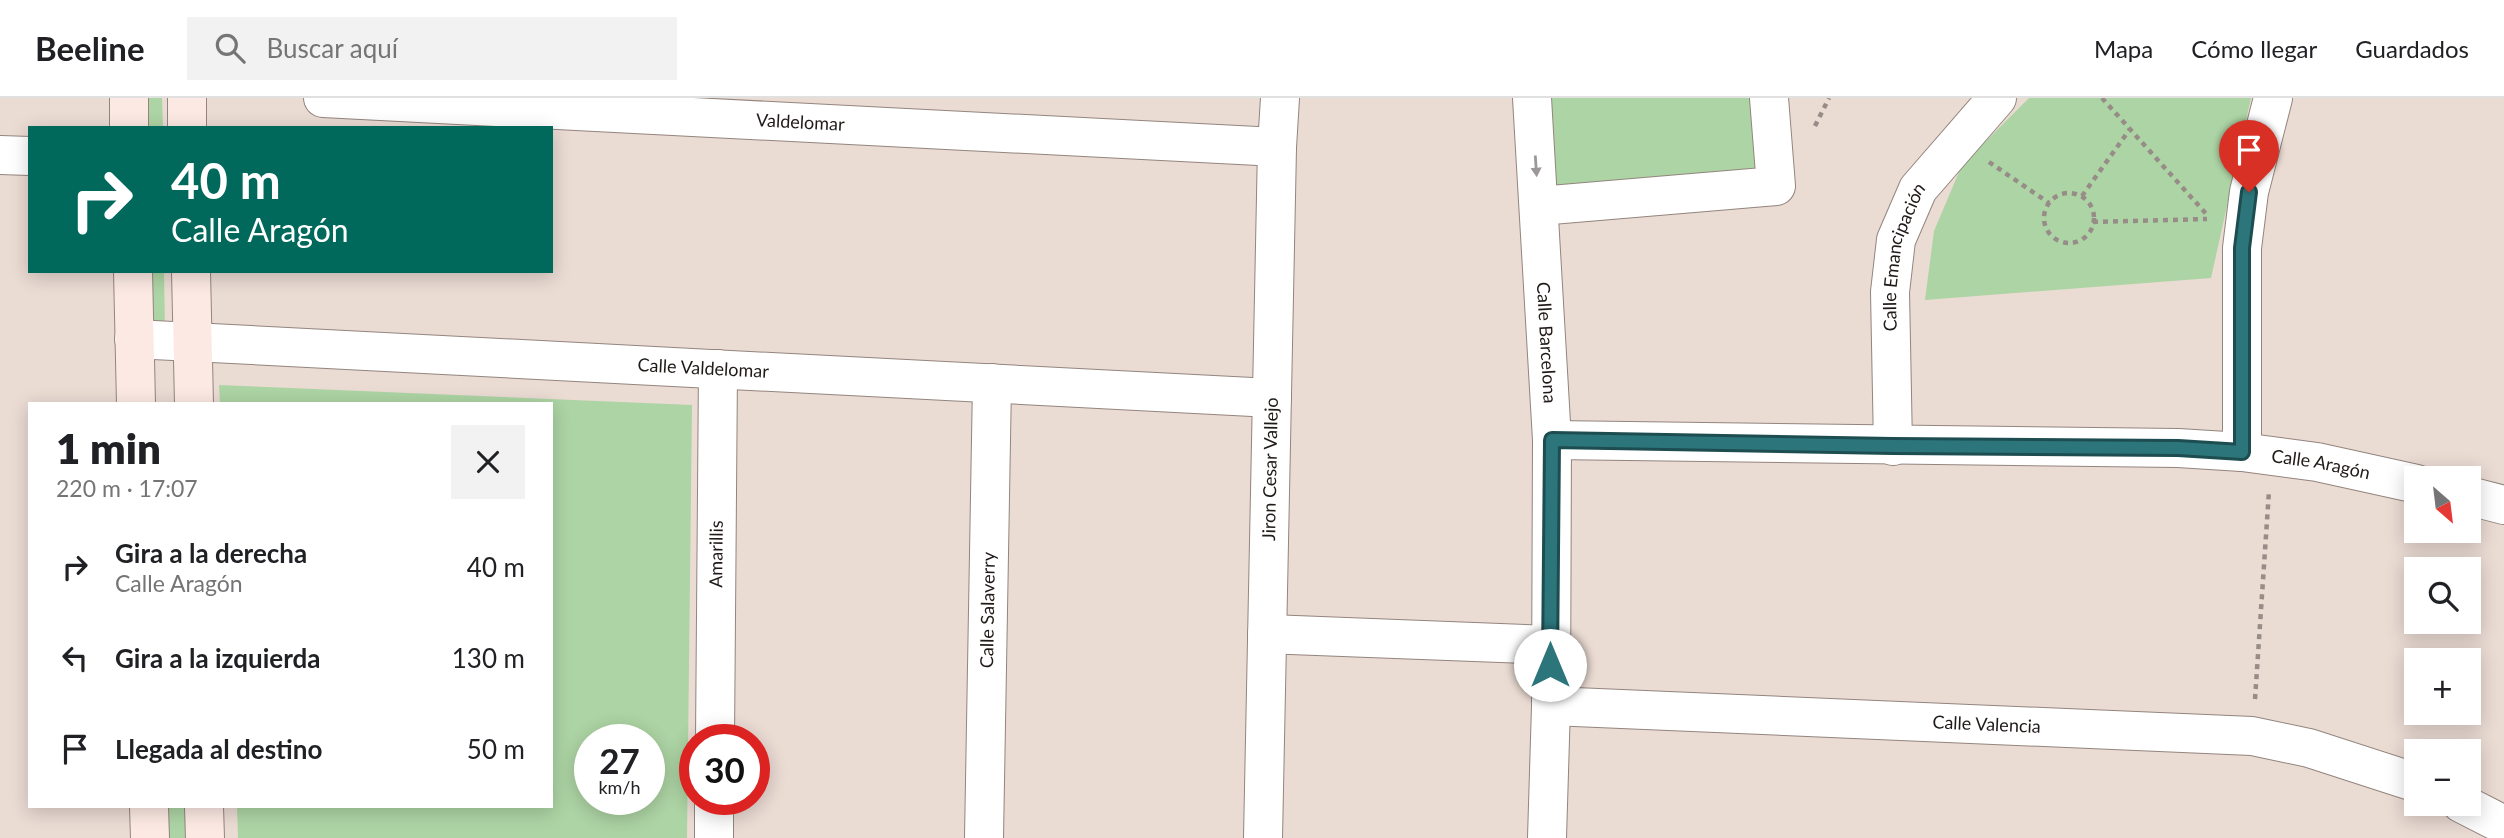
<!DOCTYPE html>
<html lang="es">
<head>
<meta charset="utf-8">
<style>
  :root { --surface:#fff; --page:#f2f2f2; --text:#202124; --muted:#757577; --line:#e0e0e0 }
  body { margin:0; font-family:Lato,sans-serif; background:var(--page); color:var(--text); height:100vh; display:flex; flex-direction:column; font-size:26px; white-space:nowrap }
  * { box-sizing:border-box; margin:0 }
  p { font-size:23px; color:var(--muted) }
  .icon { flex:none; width:38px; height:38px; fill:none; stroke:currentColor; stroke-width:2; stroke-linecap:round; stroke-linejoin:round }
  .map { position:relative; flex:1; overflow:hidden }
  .sheet { position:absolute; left:28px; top:304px; width:525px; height:406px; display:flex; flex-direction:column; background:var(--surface); border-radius:0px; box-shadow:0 4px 18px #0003 }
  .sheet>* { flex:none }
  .banner { position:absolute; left:28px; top:28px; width:525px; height:147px; border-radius:0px; box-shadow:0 4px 18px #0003; background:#00695c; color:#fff; overflow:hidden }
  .needle { width:46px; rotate:152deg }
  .fabs { position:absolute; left:2404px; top:368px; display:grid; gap:14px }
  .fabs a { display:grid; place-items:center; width:77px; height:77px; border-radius:0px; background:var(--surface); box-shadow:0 4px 18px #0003; font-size:35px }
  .speed { position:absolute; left:574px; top:626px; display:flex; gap:14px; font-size:35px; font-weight:700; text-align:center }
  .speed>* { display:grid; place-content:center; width:91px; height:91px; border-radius:50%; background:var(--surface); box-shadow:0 4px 18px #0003; line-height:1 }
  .speed small { font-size:18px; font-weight:400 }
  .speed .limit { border:10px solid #d22; background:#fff; color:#111 }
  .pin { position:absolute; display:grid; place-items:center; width:60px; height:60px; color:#fff; margin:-72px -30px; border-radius:50% 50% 50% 0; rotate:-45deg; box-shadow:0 0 7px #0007 }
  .pin .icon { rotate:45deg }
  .me { position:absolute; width:77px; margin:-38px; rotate:0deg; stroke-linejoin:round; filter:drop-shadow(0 0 5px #0008) }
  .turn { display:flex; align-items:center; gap:24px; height:147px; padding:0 28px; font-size:32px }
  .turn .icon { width:91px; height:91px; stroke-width:2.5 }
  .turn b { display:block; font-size:49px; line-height:60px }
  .round { display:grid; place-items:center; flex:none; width:74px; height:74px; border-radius:0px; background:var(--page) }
  .summary { display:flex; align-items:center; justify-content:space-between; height:119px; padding:0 28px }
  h1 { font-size:42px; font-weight:800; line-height:52px }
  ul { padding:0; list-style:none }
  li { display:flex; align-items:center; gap:21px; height:91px; padding:0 28px }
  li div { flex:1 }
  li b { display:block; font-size:26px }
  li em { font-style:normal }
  header { display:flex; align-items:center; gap:42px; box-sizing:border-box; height:98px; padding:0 35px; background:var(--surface); border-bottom:2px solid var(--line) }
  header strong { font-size:33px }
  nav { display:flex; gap:38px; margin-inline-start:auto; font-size:24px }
  .search { width:490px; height:63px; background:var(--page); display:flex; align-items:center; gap:18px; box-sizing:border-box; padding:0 24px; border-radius:0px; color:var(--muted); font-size:26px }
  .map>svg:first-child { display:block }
</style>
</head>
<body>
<header>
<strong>Beeline</strong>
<div class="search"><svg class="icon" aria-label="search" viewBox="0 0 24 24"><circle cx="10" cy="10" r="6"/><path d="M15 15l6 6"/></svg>Buscar aquí</div>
<nav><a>Mapa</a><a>Cómo llegar</a><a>Guardados</a></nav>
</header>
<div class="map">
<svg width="2504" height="740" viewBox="0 0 2504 740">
  <rect width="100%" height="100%" fill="#eadbd3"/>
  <g fill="#add4a4" fill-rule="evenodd">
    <path d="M142 0H162L163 30H143Z"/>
    <path d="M1544 0H1766L1772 85 1550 104Z"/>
    <path d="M2029 0H2251L2211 180 1925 202 1934 133 1962 67Z"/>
    <path d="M146 173H164L165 235 147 230Z"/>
    <path d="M219 287 692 307 687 740H238L237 709H551V306H220ZM649 642V702H590V642Z"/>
    <path d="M160 709H189L190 740H161Z"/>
  </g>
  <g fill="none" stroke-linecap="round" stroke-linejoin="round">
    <defs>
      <g id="street">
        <path id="s1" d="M323 0 1277 49"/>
        <path id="s2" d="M1532 0 1552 342 1551 608 1547 740"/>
        <path d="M0 57 30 58"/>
        <path d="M1539 108 1776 88 1769 0"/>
        <path id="s3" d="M134 241 1272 300"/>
        <path id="s4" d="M1552 342 2178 350 2242 354 2317 364 2417 386"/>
        <path id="s5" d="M1893 348 1890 194 1896 142 1918 91 1997 0"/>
        <path d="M2242 354V150L2249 94 2273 0"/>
        <path d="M2469 398 2504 407"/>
        <path d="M1267 536 1550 547"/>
        <path id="s6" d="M1551 608 2252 638 2309 650 2417 685"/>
        <path id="s7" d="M715 642 718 271"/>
        <path d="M2461 705 2504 727"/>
        <path d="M714 740V702"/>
        <path id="s8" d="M984 740 992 285"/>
        <path id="s9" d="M1263 740 1277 49 1280 0"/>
      </g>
      <g id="secondary">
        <path d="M129 0V30"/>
        <path d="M187 0V30"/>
        <path d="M133 173 136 306"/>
        <path d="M191 173 194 306"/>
        <path d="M149 709 150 740"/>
        <path d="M204 709 205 740"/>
      </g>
    </defs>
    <use href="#street" stroke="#93857e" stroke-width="40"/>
    <use href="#secondary" stroke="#93857e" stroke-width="40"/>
    <g stroke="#978c87" stroke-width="4.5" stroke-dasharray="5 5" stroke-linecap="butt">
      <path d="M2102 0 2209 119"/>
      <path d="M1815 28 1829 0"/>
      <path d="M1989 64 2049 105"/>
      <circle cx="2069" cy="120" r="25"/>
      <path d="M2082 98 2130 31"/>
      <path d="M2093 124 2207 121"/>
      <path d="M2255 601 2269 393"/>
    </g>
    <use href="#street" stroke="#fff" stroke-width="38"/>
    <use href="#secondary" stroke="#fce9e3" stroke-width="38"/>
  </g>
  <defs><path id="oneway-solid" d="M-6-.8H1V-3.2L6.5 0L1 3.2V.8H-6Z" transform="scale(1.75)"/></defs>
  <use fill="#9b9897" href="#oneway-solid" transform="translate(1536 68) rotate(86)"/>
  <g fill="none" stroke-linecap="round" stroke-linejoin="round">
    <defs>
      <path id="route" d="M1550 567 1552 342 1893 348 2178 350 2242 354V150L2249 94"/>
    </defs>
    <use href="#route" stroke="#1d4d50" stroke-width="18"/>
    <use href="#route" stroke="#2c767b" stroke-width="12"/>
  </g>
  <g text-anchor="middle" stroke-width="5" stroke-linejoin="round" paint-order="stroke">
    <g font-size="18" fill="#201a18" stroke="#eadbd3">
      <text dy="6" stroke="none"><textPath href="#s1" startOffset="478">Valdelomar</textPath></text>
      <text dy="6" stroke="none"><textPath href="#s5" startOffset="191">Calle Emancipación</textPath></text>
      <text dy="6" stroke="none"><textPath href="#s2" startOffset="245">Calle Barcelona</textPath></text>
      <text dy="6" stroke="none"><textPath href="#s3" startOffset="570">Calle Valdelomar</textPath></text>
      <text dy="6" stroke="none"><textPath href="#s4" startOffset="770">Calle Aragón</textPath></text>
      <text dy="6" stroke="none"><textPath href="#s9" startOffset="369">Jiron Cesar Vallejo</textPath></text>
      <text dy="6" stroke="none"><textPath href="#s7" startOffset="186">Amarillis</textPath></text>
      <text dy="6" stroke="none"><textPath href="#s8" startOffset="228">Calle Salaverry</textPath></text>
      <text dy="6" stroke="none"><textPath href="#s6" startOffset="436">Calle Valencia</textPath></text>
    </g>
  </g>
</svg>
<div class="fabs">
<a><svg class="needle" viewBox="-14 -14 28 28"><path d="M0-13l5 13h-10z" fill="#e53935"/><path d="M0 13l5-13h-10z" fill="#757577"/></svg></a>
<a><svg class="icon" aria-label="search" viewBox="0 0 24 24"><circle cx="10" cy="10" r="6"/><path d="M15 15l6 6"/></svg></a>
<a>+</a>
<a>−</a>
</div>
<div class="speed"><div>27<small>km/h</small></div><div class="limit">30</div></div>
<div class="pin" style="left:2249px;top:94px;background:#d93025"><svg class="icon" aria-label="arrive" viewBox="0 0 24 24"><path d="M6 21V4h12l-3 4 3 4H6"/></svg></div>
<svg class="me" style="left:1550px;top:567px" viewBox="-20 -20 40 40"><circle r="19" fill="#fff"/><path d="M0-13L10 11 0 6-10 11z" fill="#2c767b"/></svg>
<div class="banner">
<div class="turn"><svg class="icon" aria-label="right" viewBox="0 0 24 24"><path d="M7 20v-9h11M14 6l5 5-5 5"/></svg><div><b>40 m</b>Calle Aragón</div></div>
</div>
<section class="sheet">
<div class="summary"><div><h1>1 min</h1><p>220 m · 17:07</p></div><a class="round"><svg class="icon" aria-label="close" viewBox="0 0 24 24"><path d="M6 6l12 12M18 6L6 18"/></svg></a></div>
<ul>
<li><svg class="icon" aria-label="right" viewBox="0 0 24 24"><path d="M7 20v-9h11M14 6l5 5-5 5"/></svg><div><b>Gira a la derecha</b><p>Calle Aragón</p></div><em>40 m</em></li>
<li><svg class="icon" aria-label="left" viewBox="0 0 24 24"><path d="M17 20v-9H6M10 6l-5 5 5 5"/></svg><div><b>Gira a la izquierda</b></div><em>130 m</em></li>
<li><svg class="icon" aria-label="arrive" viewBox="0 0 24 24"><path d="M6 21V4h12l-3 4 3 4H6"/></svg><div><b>Llegada al destino</b></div><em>50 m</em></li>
</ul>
</section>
</div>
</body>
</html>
